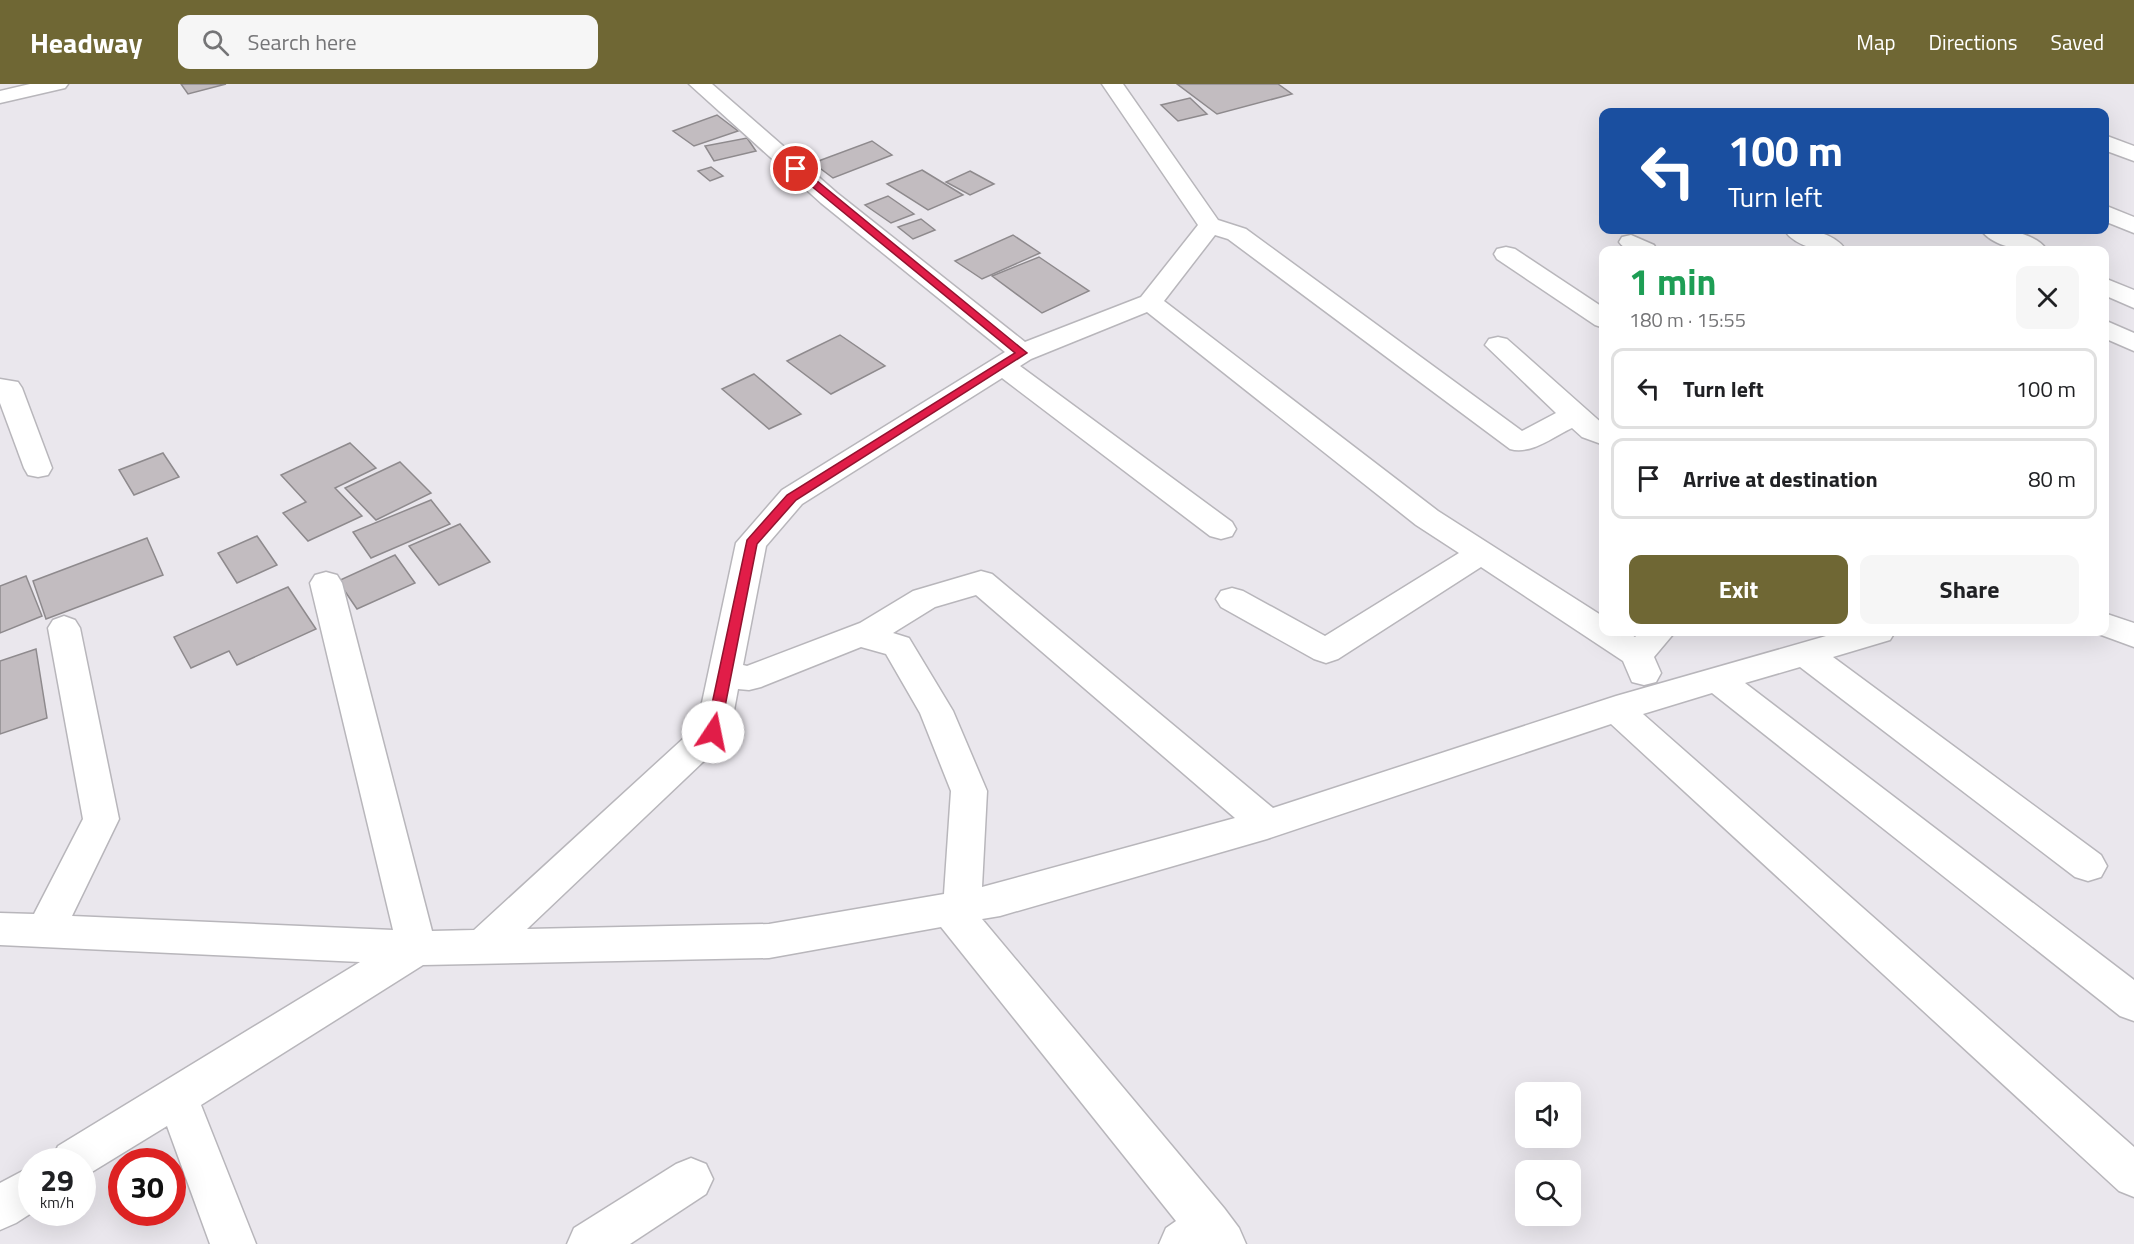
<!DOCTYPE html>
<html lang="en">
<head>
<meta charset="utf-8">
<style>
  :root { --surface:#fff; --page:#f6f6f6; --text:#202124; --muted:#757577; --line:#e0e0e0; --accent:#6f6734 }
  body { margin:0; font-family:"Titillium Web",sans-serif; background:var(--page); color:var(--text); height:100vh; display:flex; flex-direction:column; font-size:22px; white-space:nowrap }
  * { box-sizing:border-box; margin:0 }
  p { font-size:20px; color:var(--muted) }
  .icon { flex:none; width:33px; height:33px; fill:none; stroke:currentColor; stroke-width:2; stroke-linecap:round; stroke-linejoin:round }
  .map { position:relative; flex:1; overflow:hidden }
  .drawer { position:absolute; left:1599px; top:162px; width:510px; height:390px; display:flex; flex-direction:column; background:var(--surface); border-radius:12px; box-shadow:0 6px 24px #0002 }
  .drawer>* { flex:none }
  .top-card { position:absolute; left:1599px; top:24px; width:510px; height:126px; border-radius:12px; box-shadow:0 6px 24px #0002; background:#1a4fa0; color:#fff; overflow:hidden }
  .buttons { position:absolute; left:1515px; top:998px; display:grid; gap:12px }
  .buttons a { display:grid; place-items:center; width:66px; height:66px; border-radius:12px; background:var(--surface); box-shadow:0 6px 24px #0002; font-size:30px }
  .speed { position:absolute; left:18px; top:1064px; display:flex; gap:12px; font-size:30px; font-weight:700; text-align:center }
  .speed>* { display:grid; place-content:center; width:78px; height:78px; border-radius:50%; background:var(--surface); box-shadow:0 6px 24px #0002; line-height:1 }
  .speed small { font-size:15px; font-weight:400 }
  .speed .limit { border:9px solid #d22; background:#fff; color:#111 }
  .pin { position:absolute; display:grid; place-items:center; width:51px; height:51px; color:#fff; margin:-26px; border:3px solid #fff; border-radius:50%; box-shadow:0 2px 6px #0007 }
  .me { position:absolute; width:66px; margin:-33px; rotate:11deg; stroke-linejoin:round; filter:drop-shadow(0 0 4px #0008) }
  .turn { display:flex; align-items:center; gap:21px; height:126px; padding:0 30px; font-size:27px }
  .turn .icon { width:78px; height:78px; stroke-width:2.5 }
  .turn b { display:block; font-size:42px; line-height:51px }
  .round { display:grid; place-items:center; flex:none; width:63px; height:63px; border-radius:12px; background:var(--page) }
  .headline { display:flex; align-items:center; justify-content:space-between; height:102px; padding:0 30px }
  h1 { font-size:36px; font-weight:700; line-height:45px; color:#1e9e55 }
  .primary-button { display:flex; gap:12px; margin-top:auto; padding:12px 30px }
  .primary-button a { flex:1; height:69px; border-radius:12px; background:var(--accent); color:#fff; font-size:24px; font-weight:700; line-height:69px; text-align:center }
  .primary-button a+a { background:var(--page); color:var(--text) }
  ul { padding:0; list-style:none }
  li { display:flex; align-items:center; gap:18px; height:81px; margin:0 12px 9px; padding:0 18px; border:3px solid var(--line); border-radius:12px }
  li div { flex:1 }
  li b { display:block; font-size:22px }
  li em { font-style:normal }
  header { display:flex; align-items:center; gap:36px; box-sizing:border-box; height:84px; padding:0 30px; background:var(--accent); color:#fff }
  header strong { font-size:28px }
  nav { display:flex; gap:33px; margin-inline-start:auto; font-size:21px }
  .search { width:420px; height:54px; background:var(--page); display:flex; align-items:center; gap:15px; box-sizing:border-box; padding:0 21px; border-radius:12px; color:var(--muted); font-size:22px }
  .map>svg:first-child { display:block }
</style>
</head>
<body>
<header>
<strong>Headway</strong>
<div class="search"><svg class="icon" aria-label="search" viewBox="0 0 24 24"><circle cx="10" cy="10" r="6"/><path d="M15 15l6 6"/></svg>Search here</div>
<nav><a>Map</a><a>Directions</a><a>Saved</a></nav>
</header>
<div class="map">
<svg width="2134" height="1160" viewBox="0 0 2134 1160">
  <rect width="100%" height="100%" fill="#eae7ed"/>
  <g fill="#c2bcc0" stroke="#8e8a8d" stroke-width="1.5">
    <path d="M181 0H226L188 10Z"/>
    <path d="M1177 0H1278L1292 10 1217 30Z"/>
    <path d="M1190 14 1207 30 1178 37 1161 21Z"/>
    <path d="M717 31 738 47 694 62 673 47Z"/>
    <path d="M747 54 756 67 714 77 705 62Z"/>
    <path d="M872 57 892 71 833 94 813 79Z"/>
    <path d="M711 83 723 92 710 97 698 87Z"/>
    <path d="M922 86 963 111 928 126 887 100Z"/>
    <path d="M970 87 994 100 970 111 946 98Z"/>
    <path d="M888 112 914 130 891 139 865 121Z"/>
    <path d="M921 135 935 146 913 155 898 143Z"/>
    <path d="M1013 151 1040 169 982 195 955 177Z"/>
    <path d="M1039 173 1089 207 1042 229 992 192Z"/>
    <path d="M840 251 885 282 831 310 787 277Z"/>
    <path d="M754 290 801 330 769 345 722 305Z"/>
    <path d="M350 359 376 384 335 404 362 432 308 457 283 429 306 418 281 391Z"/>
    <path d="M163 369 179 393 134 411 119 386Z"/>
    <path d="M400 378 431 409 376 436 345 404Z"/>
    <path d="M431 416 450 440 371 474 353 448Z"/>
    <path d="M460 440 490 478 439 501 409 462Z"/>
    <path d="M257 452 277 481 237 499 218 469Z"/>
    <path d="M147 454 163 491 46 535 33 497Z"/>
    <path d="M395 471 415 499 357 525 338 497Z"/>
    <path d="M26 492 42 532 0 549V502Z"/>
    <path d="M288 503 316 545 237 581 229 567 191 584 174 553Z"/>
    <path d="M36 565 47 634 0 650V577Z"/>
  </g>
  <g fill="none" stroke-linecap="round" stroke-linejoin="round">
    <defs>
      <g id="street">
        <path d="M30 0H68L65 4 0 19V7Z"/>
        <path d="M689 0H712L837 109 1025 258 1141 213 1198 141 1102 0H1123L1218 136 1246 145 1522 347 1556 329 1485 261 1489 255 1498 253 1507 255 1604 341V361L1582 353 1572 344C1553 353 1531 371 1510 365L1228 155 1215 151 1164 217 1438 427 1604 533V548H1627L1635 553 1640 548H1675L1654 573 1661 589 1656 598 1644 601 1632 598 1623 577 1481 483 1338 575 1326 579 1314 575 1221 523 1216 515 1221 507 1232 504 1243 507 1325 552 1459 469 1416 441 1147 228 1031 275 1020 282 1232 438 1236 445 1232 452 1221 455 1210 452 1002 294 802 420 766 462 743 581 747 582 860 539 913 507 981 487 992 490 1273 724 1616 612 1840 548H1895L1890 556 1833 573 2101 771 2107 782 2101 793 2088 797 2075 793 1800 583 1745 599 2134 896V937L2120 932 1712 609 1643 630 2134 1063V1113L2119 1107 1611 640 1267 755 1000 832 982 835 1224 1124 1239 1144 1246 1160H1159L1166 1144 1176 1137 941 843 769 874 423 881 201 1021 256 1160H210L167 1042 82 1094V1077H51L58 1062 360 878 0 861V829L34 830 83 735 48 544 53 536 64 532 75 536 80 544 119 735 72 832 393 846 310 499 315 491 326 488 337 491 342 499 432 847 474 846 697 642 736 459 782 406 1005 268 821 119ZM976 511 1235 734 982 803 987 707 953 627 909 554 893 549 935 523ZM861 563 886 570 920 629 951 707 944 810 769 840 527 845 725 657 730 648 738 605 749 606 761 603Z"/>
        <path d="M2107 52 2134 62V77L2104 66V53Z"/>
        <path d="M2104 121 2134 133V149L2104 137Z"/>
        <path d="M1784 146C1804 144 1833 147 1846 166 1826 168 1797 165 1784 146Z"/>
        <path d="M1981 146C2001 144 2035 148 2047 166 2027 168 1994 164 1981 146Z"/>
        <path d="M1631 151 1654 161 1657 166C1644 167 1627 170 1619 158L1622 153Z"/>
        <path d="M1506 163 1515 165 1604 224V244L1595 241 1497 175 1494 170 1497 165Z"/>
        <path d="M2104 194 2134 206V224L2104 211Z"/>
        <path d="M2104 236 2134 249V267L2104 254Z"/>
        <path d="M0 295 18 298 22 304 52 384 48 391 38 393 28 391 24 384 0 319Z"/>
        <path d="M2104 529 2134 539V563L2093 548H2104Z"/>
        <path d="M691 1074 706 1080 713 1095 706 1110 630 1160H567L574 1144 676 1080Z"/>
        <path d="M32 1082 33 1128 16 1139 0 1146V1099Z"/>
      </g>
    </defs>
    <use href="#street" stroke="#b8b6bb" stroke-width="3"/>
    <use href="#street" fill="#fff" fill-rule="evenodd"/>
  </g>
  <path fill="#e11d48" stroke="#92132f" stroke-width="1.5" d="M793 83H800L1027 269 796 416 757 460 720 648 713 653 706 648 747 456 787 411 1015 269 793 87Z"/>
</svg>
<div class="buttons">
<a><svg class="icon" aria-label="sound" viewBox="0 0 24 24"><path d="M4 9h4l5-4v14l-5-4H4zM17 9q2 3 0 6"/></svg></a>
<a><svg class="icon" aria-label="search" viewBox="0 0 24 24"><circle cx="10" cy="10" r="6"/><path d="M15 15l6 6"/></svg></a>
</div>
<div class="speed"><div>29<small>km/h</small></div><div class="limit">30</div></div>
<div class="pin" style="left:796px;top:85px;background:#d93025"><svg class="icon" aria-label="arrive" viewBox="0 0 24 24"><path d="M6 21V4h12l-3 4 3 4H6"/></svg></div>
<svg class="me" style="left:713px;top:648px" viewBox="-20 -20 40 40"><circle r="19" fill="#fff"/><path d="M0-13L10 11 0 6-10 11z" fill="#e11d48"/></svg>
<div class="top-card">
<div class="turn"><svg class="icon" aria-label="left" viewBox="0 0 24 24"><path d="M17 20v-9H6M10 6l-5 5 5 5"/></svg><div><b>100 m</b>Turn left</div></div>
</div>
<section class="drawer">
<div class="headline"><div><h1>1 min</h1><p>180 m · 15:55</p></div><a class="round"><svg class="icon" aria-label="close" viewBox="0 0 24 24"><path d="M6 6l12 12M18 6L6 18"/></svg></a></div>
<ul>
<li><svg class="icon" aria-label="left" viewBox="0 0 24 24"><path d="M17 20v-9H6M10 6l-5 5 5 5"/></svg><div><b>Turn left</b></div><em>100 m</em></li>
<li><svg class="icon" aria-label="arrive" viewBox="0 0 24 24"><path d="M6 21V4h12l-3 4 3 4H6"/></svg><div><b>Arrive at destination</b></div><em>80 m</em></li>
</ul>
<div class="primary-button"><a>Exit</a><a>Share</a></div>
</section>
</div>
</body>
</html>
